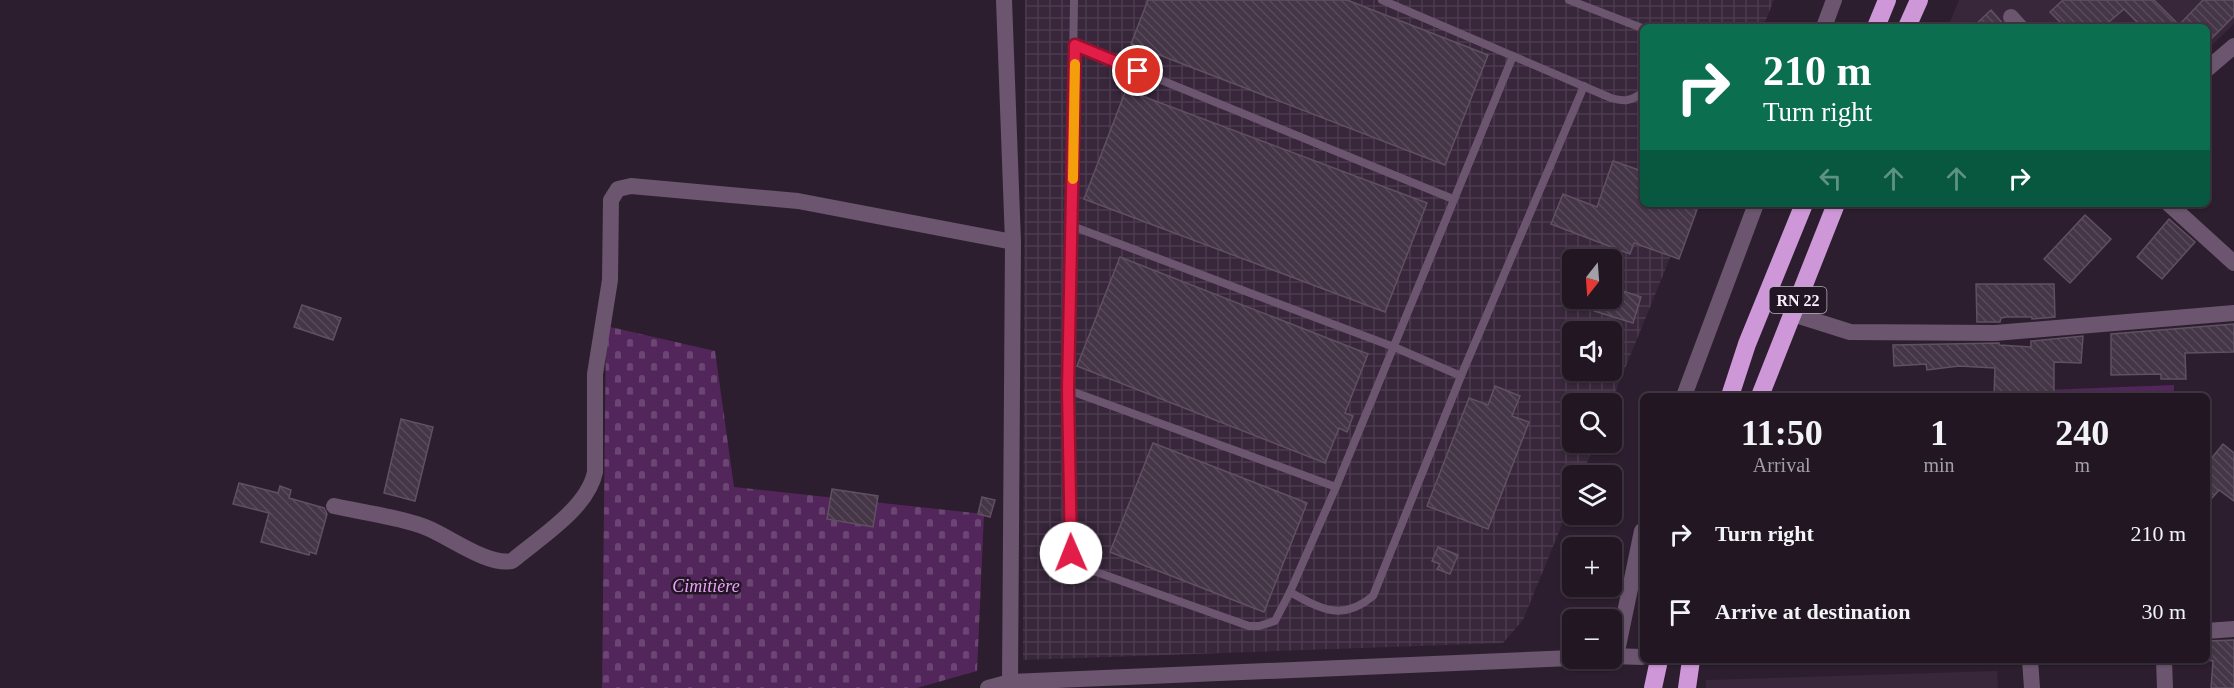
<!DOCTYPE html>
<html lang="en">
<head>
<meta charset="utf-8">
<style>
  :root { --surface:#211622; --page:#2d232f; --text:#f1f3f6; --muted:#a29fa5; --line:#3e3540 }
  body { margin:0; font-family:"Times New Roman",serif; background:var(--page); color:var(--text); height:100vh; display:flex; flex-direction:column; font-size:22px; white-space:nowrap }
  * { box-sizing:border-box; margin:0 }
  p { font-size:20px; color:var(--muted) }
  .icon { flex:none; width:33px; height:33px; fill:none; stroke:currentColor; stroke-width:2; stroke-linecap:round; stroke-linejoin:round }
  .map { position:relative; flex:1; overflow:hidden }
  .details { position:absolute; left:1640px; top:393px; width:570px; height:270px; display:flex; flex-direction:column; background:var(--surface); border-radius:9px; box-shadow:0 2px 4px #0004,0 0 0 2px var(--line) }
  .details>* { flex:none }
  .banner { position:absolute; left:1640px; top:24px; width:570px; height:183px; border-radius:9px; box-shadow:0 2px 4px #0004,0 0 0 2px var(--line); background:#0b6e4f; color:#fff; overflow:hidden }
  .needle { width:39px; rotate:197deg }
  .tools { position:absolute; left:1562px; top:249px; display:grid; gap:12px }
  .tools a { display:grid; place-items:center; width:60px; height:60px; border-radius:9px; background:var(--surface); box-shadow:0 2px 4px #0004,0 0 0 2px var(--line); font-size:30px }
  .pin { position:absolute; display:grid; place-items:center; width:51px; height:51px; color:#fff; margin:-26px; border:3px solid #fff; border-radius:50%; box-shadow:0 2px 6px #0007 }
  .me { position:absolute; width:66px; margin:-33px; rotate:359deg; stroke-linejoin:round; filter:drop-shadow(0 0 4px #0008) }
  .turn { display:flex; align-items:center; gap:21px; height:126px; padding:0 24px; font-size:27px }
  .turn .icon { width:78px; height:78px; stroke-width:2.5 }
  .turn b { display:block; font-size:42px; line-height:51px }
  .lanes { display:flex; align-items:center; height:57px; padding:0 24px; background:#0003; justify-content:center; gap:30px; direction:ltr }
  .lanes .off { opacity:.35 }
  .eta { display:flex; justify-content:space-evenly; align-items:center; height:102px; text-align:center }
  .eta b { font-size:36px; font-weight:600; line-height:42px }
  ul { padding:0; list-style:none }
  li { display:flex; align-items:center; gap:18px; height:78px; padding:0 24px }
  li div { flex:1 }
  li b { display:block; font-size:22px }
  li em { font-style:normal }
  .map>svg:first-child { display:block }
</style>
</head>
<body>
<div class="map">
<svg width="2234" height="688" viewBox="0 0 2234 688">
  <defs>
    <pattern id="industrial-grid" width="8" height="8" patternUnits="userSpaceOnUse" patternTransform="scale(1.5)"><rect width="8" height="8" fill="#38263b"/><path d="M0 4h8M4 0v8" fill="none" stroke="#4c3b4e"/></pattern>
    <pattern id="cemetery-stones" width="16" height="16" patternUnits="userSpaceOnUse" patternTransform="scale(1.5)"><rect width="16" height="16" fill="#53265b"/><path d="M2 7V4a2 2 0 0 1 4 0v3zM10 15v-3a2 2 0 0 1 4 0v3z" fill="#6c4673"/></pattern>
    <pattern id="building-back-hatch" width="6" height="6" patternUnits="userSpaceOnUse" patternTransform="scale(1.5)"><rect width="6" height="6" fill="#453647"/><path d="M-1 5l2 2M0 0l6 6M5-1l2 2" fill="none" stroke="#574a59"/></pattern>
  </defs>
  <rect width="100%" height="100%" fill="#2c1e2e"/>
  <g fill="#38263b">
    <path d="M1959 0H2234V24L2207 50 2206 27H1948Z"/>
    <path d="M1997 671 1998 688H1706V680Z"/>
  </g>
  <path fill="url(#industrial-grid)" fill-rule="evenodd" d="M1025 0H1774L1763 27H1642V204H1692L1611 403 1572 404V442L1595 443 1582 475 1572 476V500L1523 620 1503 643 1023 660ZM1572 260H1611V298H1572ZM1572 332H1611V370H1572Z"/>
  <path fill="#53265b" d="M2174 385V396H1892Z"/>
  <path fill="url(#cemetery-stones)" d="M606 326 715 351 734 487 984 514 977 671 917 688H602Z"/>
  <g fill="url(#building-back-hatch)" stroke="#605062" stroke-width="1.5">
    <path d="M1148 0H1347L1488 55 1445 165 1131 44Z"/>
    <path d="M2063 0H2154L2179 25 2203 0H2234V16L2206 44V27H2142L2124 9 2103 27H2065L2050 12Z"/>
    <path d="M1991 10 2006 27H1973Z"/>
    <path d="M1126 90 1427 203 1385 312 1084 199Z"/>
    <path d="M1613 161 1642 171V204H1699L1679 259 1634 243 1630 254 1551 224 1563 194 1597 207Z"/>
    <path d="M2085 215 2111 239 2070 283 2044 259Z"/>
    <path d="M2169 219 2195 242 2162 279 2137 257Z"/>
    <path d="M1120 257 1368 354 1345 413 1353 416 1347 432 1339 428 1325 463 1077 366Z"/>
    <path d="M1976 284H2054L2055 317 2032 319V317H2006L2001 318 2000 322H1977Z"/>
    <path d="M1611 287 1641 297 1633 323 1594 311 1598 298H1611Z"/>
    <path d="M302 305 341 318 333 340 294 327Z"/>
    <path d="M2234 324V352L2185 353 2186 379H2161V374L2111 375V334Z"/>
    <path d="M2083 336 2081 363 2054 362V396H1994L1995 368 1959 366 1927 370 1926 364 1894 366 1893 345 1999 343V345L2031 347V341Z"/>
    <path d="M1495 386 1520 396 1512 416 1529 422 1488 529 1427 506 1469 398 1488 405Z"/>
    <path d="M401 419 433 427 415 501 384 493Z"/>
    <path d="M1153 443 1307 503 1264 612 1110 552Z"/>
    <path d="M2223 444 2234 453V501L2219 490 2206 505V465Z"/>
    <path d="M239 483 278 493 280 486 291 490 289 498 324 508 327 514 316 554 310 552 309 555 261 542 269 513 233 504Z"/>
    <path d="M832 489 878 496 873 527 827 519Z"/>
    <path d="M982 497 995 500 990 517 978 514Z"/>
    <path d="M1438 547 1458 555 1450 574 1437 569 1440 564 1432 561Z"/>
    <path d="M2234 640V688H2211L2213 661 2207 660V641Z"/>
  </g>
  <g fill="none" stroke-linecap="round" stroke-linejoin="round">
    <g stroke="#6b556f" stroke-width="8">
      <path d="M1074 0 1068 390 1072 559 1085 568 1249 626H1259L1275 621 1290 592 1336 487 1513 56"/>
      <path d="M1382 0 1611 98C1624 102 1631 101 1642 93"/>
      <path d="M1569 0 1642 28"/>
      <path d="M1075 45 1453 199"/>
      <path d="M1072 226 1394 347 1461 376"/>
      <path d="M1068 390 1336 487"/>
      <path d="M1290 592C1321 609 1342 622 1373 596L1461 376 1584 86"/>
    </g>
    <g stroke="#6b556f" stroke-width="16">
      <path d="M1004 0 1013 242 1010 682"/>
      <path d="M2011 17 2020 27"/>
      <path d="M1824 27 1834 0"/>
      <path d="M2206 70 2234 46"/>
      <path d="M2169 204 2234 263"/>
      <path d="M1793 314 1850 332 1995 333 2234 313"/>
      <path d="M1684 396 1756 204"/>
      <path d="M334 506C361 512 400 517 425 527 449 536 487 566 512 561 539 538 588 508 595 472V374L610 280 611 200 618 189 631 186 798 201 1013 242"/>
      <path d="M2206 631 2234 629"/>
      <path d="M1611 656 1642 657"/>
      <path d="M1616 656 1642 531"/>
      <path d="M2030 660 2032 688"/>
      <path d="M2164 660 2165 688"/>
      <path d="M988 688 1010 682 1572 658"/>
    </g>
    <g stroke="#ce97d8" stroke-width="18">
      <path d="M1876 27 1887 0"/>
      <path d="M1907 27 1919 0"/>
      <path d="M1730 396 1747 344 1804 204"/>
      <path d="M1760 396 1836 204"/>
      <path d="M1653 688 1659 660"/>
      <path d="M1687 688 1691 660"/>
    </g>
  </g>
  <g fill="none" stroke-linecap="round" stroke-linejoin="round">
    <defs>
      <path id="route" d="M1071 553 1068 390 1075 45 1138 71"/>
    </defs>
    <use href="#route" stroke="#92132f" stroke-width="15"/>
    <use href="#route" stroke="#e11d48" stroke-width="10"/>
    <path stroke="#f59e0b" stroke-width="10" d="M1073 179 1075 64"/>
  </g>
  <g text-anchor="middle" stroke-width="5" stroke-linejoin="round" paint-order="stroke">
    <rect fill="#221524" stroke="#b8aeba" stroke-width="1.5" x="1769.5" y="287" width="57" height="26" rx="4.5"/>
    <g font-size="16" font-weight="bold" fill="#f8effa">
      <text x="1798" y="306">RN 22</text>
    </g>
    <g font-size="18" font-style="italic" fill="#eaa2f7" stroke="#221524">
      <text x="706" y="592">Cimitière</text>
    </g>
  </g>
</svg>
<div class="tools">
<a><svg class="needle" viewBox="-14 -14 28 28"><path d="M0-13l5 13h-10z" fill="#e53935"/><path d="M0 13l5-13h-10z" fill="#a29fa5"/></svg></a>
<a><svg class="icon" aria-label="sound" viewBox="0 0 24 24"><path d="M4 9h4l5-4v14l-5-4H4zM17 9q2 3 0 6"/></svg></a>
<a><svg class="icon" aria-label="search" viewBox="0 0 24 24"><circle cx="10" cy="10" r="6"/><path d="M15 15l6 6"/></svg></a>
<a><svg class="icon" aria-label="layers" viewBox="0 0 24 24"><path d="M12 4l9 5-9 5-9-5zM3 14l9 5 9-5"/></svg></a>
<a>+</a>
<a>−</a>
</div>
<div class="pin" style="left:1138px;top:71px;background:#d93025"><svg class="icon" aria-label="arrive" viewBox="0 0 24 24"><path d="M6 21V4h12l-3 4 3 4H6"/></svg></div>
<svg class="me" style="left:1071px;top:553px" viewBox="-20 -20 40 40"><circle r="19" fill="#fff"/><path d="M0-13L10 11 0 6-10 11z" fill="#e11d48"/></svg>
<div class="banner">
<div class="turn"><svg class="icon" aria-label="right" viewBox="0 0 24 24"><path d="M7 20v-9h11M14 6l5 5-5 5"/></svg><div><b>210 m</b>Turn right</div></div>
<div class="lanes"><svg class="icon off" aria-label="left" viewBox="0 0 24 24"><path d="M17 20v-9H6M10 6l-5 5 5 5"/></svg><svg class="icon off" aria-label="ahead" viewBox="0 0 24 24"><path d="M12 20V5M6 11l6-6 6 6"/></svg><svg class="icon off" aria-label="ahead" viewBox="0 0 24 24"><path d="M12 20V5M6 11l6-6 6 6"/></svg><svg class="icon" aria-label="right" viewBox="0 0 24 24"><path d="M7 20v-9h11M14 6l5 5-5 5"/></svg></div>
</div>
<section class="details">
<div class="eta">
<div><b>11:50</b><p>Arrival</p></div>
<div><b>1</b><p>min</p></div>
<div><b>240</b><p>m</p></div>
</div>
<ul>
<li><svg class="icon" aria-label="right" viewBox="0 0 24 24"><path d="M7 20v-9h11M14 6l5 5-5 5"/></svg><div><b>Turn right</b></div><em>210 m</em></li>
<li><svg class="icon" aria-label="arrive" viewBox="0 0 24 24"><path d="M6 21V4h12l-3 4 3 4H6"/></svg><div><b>Arrive at destination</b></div><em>30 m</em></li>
</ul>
</section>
</div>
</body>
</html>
